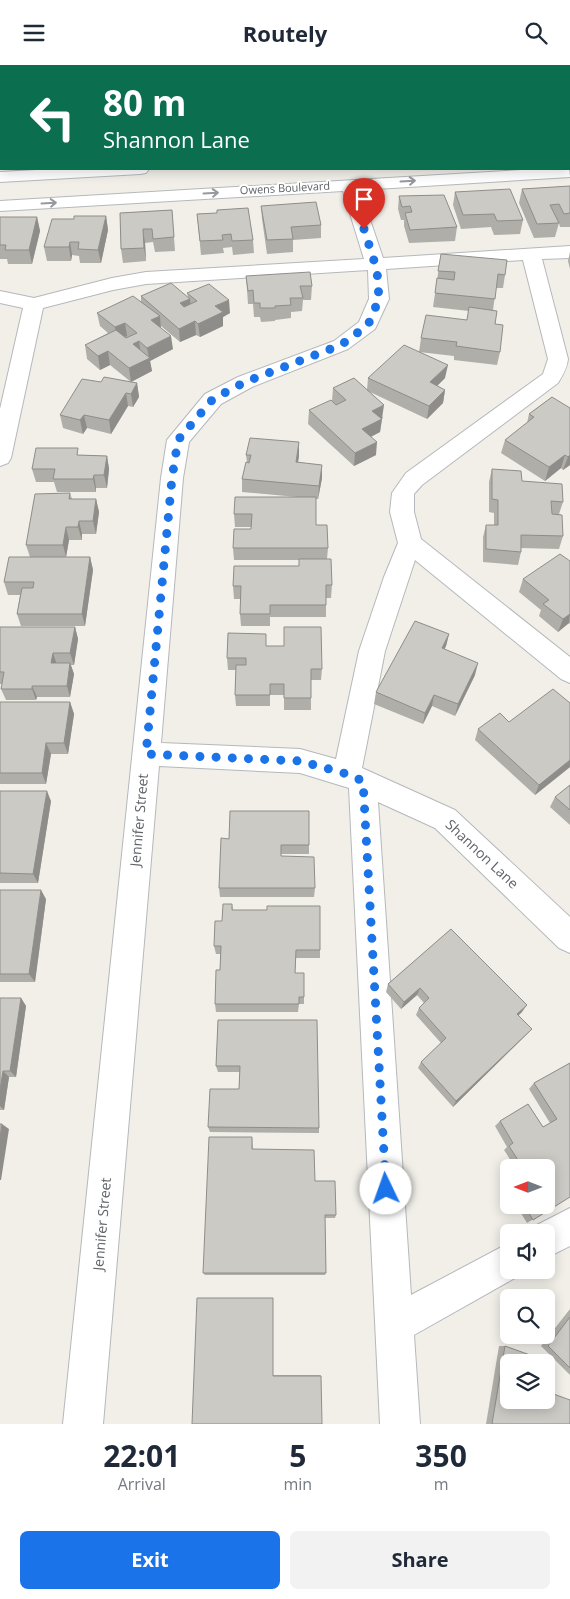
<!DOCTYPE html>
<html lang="en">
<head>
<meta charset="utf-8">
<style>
  :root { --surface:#fff; --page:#f2f2f3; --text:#1f2937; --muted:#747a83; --accent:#1a73e8 }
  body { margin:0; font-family:"Open Sans",sans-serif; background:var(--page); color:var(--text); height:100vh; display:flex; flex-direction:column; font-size:19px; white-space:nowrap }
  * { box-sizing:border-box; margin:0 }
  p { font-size:16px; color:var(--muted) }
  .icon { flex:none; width:28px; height:28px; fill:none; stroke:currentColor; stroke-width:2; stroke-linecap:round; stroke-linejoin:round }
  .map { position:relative; height:1359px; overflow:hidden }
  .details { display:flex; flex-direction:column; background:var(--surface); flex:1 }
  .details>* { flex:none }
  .guide { position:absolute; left:0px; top:0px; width:570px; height:105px; box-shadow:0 2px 12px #0003; background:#0b6e4f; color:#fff; overflow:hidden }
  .needle { width:32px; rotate:270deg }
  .fabs { position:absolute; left:500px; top:1094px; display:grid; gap:10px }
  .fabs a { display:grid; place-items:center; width:55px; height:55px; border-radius:8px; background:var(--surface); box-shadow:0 2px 12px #0003; font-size:25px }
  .pin { position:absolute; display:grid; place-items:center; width:42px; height:42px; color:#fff; margin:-51px -21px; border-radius:50% 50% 50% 0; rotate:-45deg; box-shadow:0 0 5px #0007 }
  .pin .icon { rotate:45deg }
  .me { position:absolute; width:55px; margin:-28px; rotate:357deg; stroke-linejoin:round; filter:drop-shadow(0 0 4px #0008) }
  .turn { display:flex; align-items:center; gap:18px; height:105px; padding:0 20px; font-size:22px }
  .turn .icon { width:65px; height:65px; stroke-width:2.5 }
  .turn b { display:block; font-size:35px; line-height:42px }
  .eta { display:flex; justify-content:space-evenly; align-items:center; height:85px; text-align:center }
  .eta b { font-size:30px; font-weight:700; line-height:35px }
  .cta { display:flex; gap:10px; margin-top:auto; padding:10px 20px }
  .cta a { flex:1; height:58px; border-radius:8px; background:var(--accent); color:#fff; font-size:20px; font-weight:700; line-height:58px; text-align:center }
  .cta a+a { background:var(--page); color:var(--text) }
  header { display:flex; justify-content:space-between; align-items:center; height:65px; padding:0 20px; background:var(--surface); font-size:22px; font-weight:700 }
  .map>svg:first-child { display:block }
</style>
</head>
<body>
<header><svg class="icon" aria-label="menu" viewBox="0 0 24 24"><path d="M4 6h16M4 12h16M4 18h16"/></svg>Routely<svg class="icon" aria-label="search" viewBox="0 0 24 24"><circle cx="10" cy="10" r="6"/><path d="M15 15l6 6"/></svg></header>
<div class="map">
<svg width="570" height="1359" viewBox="0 0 570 1359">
  <rect width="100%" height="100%" fill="#f1efe8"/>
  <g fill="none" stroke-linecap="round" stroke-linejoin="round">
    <defs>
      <g id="minor">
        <path d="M85 0H101V1H86Z"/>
        <rect x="569" y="74" width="1" height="10"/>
        <path d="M569 102 570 112 360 125 383 193 570 181V193L542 194 568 294C567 303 563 310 558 318L422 420 414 429V447L421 474 570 592V618L561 614 415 495 385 586 362 703 455 745 570 852V888L559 883 435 763 378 737 411 1230 509 1178V1205H524L522 1209 414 1270 420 1359H380L349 723 300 708 159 701 103 1359H63L161 413 167 375 205 329 238 312 334 276 359 257 369 234 368 205 146 219 113 225 43 243 11 393 8 398 0 401V344L23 243 0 238V226L34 233 112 213 146 207 364 194 343 126 0 146V136L538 104H569ZM523 195 548 294 543 309 406 408 392 428 390 447 398 478 384 512 359 586 336 694 300 684 161 678 183 413 189 377 221 339 252 322 348 284 375 264 389 234 386 204Z"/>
        <path d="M54 104H149L146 108 140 109 0 117V107Z"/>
        <path d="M570 1143V1181L546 1193V1168H531L533 1162Z"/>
      </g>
    </defs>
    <use href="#minor" stroke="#b5b8bc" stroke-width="2"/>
    <use href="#minor" fill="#fff" fill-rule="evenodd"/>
  </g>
  <g fill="#afaea9">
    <path d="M0 0H58V1H1V35H0Z"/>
    <path d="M131 0H189L187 1H131Z"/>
    <rect x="202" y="0" width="49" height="1"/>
    <path d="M261 0H312V1H262Z"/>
    <rect x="320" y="0" width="47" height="1"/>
    <path d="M400 0H424V1H401Z"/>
    <path d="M431 0H455V1H432Z"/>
    <rect x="505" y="0" width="26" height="1"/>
    <path d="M539 0H561V1H540Z"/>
    <rect x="569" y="20" width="1" height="32"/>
    <path d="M570 121V162H560L559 158 555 172 534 173 519 138 522 124Z"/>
    <path d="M455 127 523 155 520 169 494 170 491 162 461 164 453 140Z"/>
    <path d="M399 131 457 162 455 176 409 178 404 161V155H401L398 144Z"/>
    <path d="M261 141 321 160V173L293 175V187L267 189 262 154Z"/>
    <path d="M172 145 175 186 155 187 153 177 145 178 146 196 123 198 121 184 120 148Z"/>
    <path d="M197 149 253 175 254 188 233 190 232 182 223 183 224 188 201 190Z"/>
    <path d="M106 151 108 165 101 198H80L79 191 72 190 71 196H47L44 182 74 154Z"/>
    <path d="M0 152H37L40 166 32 199H8L7 194H0Z"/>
    <path d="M570 187V204L568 196Z"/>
    <path d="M441 189 505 210 503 223H496L493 245 500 287 497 300 454 295V291L419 287 421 273 467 255 469 246 433 242Z"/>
    <path d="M246 211 312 221 311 235H303L302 246 291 247V253L275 255V256L261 257 260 252H254L253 239H248Z"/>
    <path d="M187 228 230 248 223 252V261L200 272 196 270 180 277 161 261V263L173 284 150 296 152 306 131 317 110 300 100 305 87 294 85 280 108 268 100 261 97 248 141 237V231L188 232Z"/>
    <path d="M368 313H445L437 321 445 325 443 338 427 354 370 327 383 353 382 354 380 367 371 372 376 390 354 401 308 359 309 345 332 336 333 323 367 325Z"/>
    <path d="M101 317 137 318 139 332 133 342 128 341 111 369 87 363 83 369 63 363 60 350Z"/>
    <path d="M552 332 570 400 563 405 561 403 545 416 501 388 505 375 527 358 529 349Z"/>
    <path d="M80 390 107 391 109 404 107 423H96V427H57L54 417H36L32 404Z"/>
    <path d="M246 390 299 391 298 397 322 413 318 434H316V460L328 483 327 494 332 520 331 533H326V552H270V561H241L240 549 241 534H234L233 521 299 501V495H234L233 483 251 464V462H235L234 449 297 432 242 427V414L247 397Z"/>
    <path d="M492 404 522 416 563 437 559 449 563 471 559 484 521 483V487L518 500 483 497V472L486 460H494V448L489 447V417Z"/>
    <path d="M70 428 72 434H96L99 447 96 469H82V475H69L66 492H90L93 505 85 561H21L17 549 20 530H8L4 517 30 492 26 480Z"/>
    <path d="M570 496V559L569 558 558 567 539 551 541 545 519 527 523 514Z"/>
    <path d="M75 562 78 574 74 600H71L74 609 70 632H37L36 635H6L1 624 2 619H0V564Z"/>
    <path d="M449 569 446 581 444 585 475 610 455 651 432 641 423 659 374 639 376 627Z"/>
    <path d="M267 581 322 604 321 615H311V645H284V630H270V641H236L235 630 236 605H228L227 593Z"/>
    <path d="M0 637H70L74 649 68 689H51L46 719H0Z"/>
    <path d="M509 657 570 702 535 730 475 675 478 664Z"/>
    <path d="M570 720V760L550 742 555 732Z"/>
    <path d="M0 726 51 736 38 818H0Z"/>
    <path d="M229 774 309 780V789H281V791L315 823 314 832H220L219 823Z"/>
    <path d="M0 825 46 834 35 917H0Z"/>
    <path d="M232 839 233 845 320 885V893H296L295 908 304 932V939H299L298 947H216L215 939 220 905 221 889H216L214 881 222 856Z"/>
    <path d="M451 864 522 947 518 951 532 964 526 970 453 1042 418 1003 421 997 441 978 416 950 419 943 424 938 417 930 401 944 386 927 388 919Z"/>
    <path d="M0 933H21L26 941 16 1012H9L4 1045H0Z"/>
    <path d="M218 955 319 1063V1068L210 1067 208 1062 239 1024 240 1007H218L216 1001Z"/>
    <path d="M570 998V1132L527 1158 516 1140H546V1102H515L504 1085 507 1082 495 1061 500 1056 528 1039 543 1062 550 1058 529 1024 534 1018Z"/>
    <path d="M252 1072 253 1084 315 1116 336 1150 335 1153H325L326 1208 325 1210H205L203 1208Z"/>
    <path d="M509 1107V1127L501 1113Z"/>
    <path d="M570 1244V1310L541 1281Z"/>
    <path d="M499 1281H505L509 1298 548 1327 570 1359H486Z"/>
    <path d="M273 1310H320L321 1311 192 1359Z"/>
  </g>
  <g fill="#8f8d8a">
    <path d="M173 0H189L187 1H172Z"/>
    <path d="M235 0H251V1H227Z"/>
    <path d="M106 151 108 165 101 198 98 185Z"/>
    <path d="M37 152 40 166 32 199 29 185Z"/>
    <path d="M143 164 145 178 146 196 144 183Z"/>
    <path d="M70 177 72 190 71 196 69 182Z"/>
    <path d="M190 234 191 247 180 238Z"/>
    <path d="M229 235 230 248 223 252V261L200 272 198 259 215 241Z"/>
    <path d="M160 251 161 265 151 255Z"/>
    <path d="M195 256 196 270 180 277 179 264Z"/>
    <path d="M125 258 127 271 117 276 115 262Z"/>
    <path d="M171 271 173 284 150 296 152 306 131 317 129 303 149 293 147 283Z"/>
    <path d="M139 276 141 290 133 279Z"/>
    <path d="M108 286 110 300 100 305 98 291Z"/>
    <path d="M448 300 445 313 427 331 430 317Z"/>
    <path d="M137 318 139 332 133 342 131 329Z"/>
    <path d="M445 325 443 338 427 354 429 341Z"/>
    <path d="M126 328 128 341 111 369 109 355Z"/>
    <path d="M384 340 380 367 360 377 362 364 372 346Z"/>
    <path d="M84 350 87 363 83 369 80 355Z"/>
    <path d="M299 377V391L296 410V397Z"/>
    <path d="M377 377 376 390 354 401 355 388Z"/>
    <path d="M565 390 561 403 545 416 549 402Z"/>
    <path d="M570 390V400L563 405 568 392Z"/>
    <path d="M107 391 109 404 107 423 104 410Z"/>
    <path d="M322 400V413L318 434 319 421Z"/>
    <path d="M94 410 96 423V427L93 414Z"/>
    <path d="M96 434 99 447 96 469 93 456Z"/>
    <path d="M79 456 82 469V475L78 462Z"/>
    <path d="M66 462 69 475 66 492 63 480Z"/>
    <path d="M90 492 93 505 85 561 82 549Z"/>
    <path d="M570 549 569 558 558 567 563 554Z"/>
    <path d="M75 562 78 574 74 600 70 588Z"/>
    <path d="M449 569 446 581 439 595 442 583Z"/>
    <path d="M53 588 57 600 51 598Z"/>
    <path d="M70 598 74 609 70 632 67 621Z"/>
    <path d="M478 598 475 610 455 651 458 639Z"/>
    <path d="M32 621 37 632 36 635 32 624Z"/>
    <path d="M434 630 432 641 423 659 425 648Z"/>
    <path d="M70 637 74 649 68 689 64 678Z"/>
    <path d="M46 678 51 689 46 719 42 708Z"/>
    <path d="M570 695V702L535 730 539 720Z"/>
    <path d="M47 726 51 736 38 818 33 809Z"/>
    <path d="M41 825 46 834 35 917 29 909Z"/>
    <path d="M420 923 417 930 401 944 404 937Z"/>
    <path d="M21 933 26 941 16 1012 10 1006Z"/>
    <path d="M527 940 522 947 512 956 517 949Z"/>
    <path d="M532 964 526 970 453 1042 456 1036Z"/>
    <path d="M3 1006 9 1012 4 1045 0 1041V1025Z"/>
    <path d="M2 1059 9 1064 1 1115H0V1073Z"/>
  </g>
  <g fill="#cccac5" stroke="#8f8d8a">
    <path d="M0 0H35V1H1V22H0Z"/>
    <path d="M149 0H173L172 1H148Z"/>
    <rect x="569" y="20" width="1" height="19"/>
    <path d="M570 121V148L564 149 559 139 550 140 559 158 537 159 522 124Z"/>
    <path d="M510 124 523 155 497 156 494 149 463 150 455 127Z"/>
    <path d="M444 130 457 162 410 165 405 148 412 147 410 141 402 142 399 131Z"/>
    <path d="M316 137 321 160 291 162 293 174 267 175 261 141Z"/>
    <path d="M248 143 253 175 232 176 231 169 222 170 223 175 200 176 197 149 217 148V145Z"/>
    <path d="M172 145 174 172 153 174 152 164H143L144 183 121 184 120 148Z"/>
    <path d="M74 151H106L98 185 78 184 79 177H70L69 182H44L52 154H74Z"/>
    <path d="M0 152H37L29 185H5L6 180H0Z"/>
    <path d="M441 189 507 195 505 210 498 209 495 234 435 228 437 213 454 215 455 207 438 206Z"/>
    <path d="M310 207 312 221H300L303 233H290L291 240 275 241V243H260V238H254L253 225 248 226 246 211Z"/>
    <path d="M171 218 190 234 180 238 184 242 197 236 187 228 209 219 229 235 215 241 223 247 198 259 195 256 179 264 141 231Z"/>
    <path d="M133 231 160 251 151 255 171 271 147 283 139 276 133 279 150 293 129 303 108 286 98 291 85 280 116 265 126 273 137 268 125 258 115 262 97 248Z"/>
    <path d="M469 242 497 246 495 259 503 260 500 287 456 281 457 277 421 273 426 250 467 255Z"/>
    <path d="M404 280 448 300 430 317 445 325 429 341 368 313Z"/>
    <path d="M104 312 137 318 131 329 126 328 109 355 84 350 80 355 60 350 82 314 101 317Z"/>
    <path d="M354 313 384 340 372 346 382 354 362 364 377 377 355 388 309 345 331 335 336 340 346 335 333 323Z"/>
    <path d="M552 332 570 343V390L568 392 565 390 549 402 505 375 534 352 529 349Z"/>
    <path d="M250 373 299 377 296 397 322 400 319 421 242 414 246 397 249 398 251 390H246Z"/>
    <path d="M36 383H78L77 390 107 391 104 410H94L93 414H53L55 404H32Z"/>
    <path d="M492 404 521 406 522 416 562 419 563 437 551 436 552 449 562 450 563 471 521 470V487L486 484V460H498V435L492 434Z"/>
    <path d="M70 428 69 434H96L93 456H79L78 462H66L63 480H26L35 429Z"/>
    <path d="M235 432H316V460H327L328 483H233L234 464H251L252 449H234Z"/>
    <path d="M560 489 570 496V549L563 554 543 539 549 535 523 514Z"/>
    <path d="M9 492H90L82 549H17L22 523H33L34 517H4Z"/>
    <path d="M299 494H331L332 520H326V540H270V549H240L241 521H233L234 501H299Z"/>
    <path d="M415 556 449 569 442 583 478 598 458 639 434 630 425 648 376 627Z"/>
    <path d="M0 562H75L70 588H53L51 598H70L67 621H32V624H1L4 607H0Z"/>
    <path d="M284 562H321L322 604H311V633H284V619H270V630H235L236 600H246V593H227L228 568 266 569V581H284Z"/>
    <path d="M553 624 570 638V695L539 720 478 664 500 648 509 657Z"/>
    <path d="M0 637H70L64 678H46L42 708H0Z"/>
    <path d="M570 720V745L555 732Z"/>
    <path d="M0 726H47L33 809 0 808Z"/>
    <path d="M230 746H309V780H281V791L314 792 315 823H219L221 773 229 774Z"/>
    <path d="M0 825H41L29 909H0Z"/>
    <path d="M223 839H232V845H267V841H320V885H296L295 908H304V932H299V939H215L216 905H220L221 881H214L215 856H222Z"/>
    <path d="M451 864 527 940 517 949 532 964 456 1036 421 997 446 973 419 943 429 933 420 923 404 937 388 919Z"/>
    <path d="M0 933H21L10 1006H3L0 1025Z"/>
    <path d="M218 955H317L319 1063 208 1062 210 1024H239L240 1001H216Z"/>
    <path d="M570 998V1132L533 1155 524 1140H546V1102H516L521 1100 509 1081 513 1078 500 1056 528 1039 543 1062 557 1054 534 1018Z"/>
    <path d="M0 1059H2L0 1073Z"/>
    <path d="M209 1072H252V1084L314 1085 315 1116H335L336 1150H325L326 1208H203Z"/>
    <path d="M509 1107V1114L506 1109Z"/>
    <path d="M197 1233H273V1311H321L322 1359H192Z"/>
    <path d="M570 1252V1303L548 1281Z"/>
    <path d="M505 1281 530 1290 528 1298H509V1335H546V1306L551 1308 548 1327 570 1335V1359H492Z"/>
  </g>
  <defs><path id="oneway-shaft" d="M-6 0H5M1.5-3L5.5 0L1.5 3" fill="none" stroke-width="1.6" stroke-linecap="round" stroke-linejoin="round" transform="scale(1.25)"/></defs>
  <g stroke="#979a9d">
    <use href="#oneway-shaft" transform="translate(408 116) rotate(-3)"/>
    <use href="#oneway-shaft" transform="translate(211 128) rotate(-3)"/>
    <use href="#oneway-shaft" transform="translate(49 138) rotate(-3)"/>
  </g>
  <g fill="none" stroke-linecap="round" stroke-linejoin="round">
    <path stroke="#1a73e8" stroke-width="9" stroke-dasharray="0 16.2" d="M364 164 377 205 379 234 368 260 341 280 245 317 213 334 178 375 172 413 146 689 300 696 347 709 363 716 386 1124"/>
  </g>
  <g text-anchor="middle" stroke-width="4" stroke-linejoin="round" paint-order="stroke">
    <g font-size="11" fill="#5f6368" stroke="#fff">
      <text transform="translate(285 123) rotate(-3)" y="4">Owens Boulevard</text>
    </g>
    <g font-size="14" fill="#5f6368" stroke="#fff">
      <text transform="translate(139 755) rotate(-85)" y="5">Jennifer Street</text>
      <text transform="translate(482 789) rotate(43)" y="5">Shannon Lane</text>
      <text transform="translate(102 1159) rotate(-85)" y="5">Jennifer Street</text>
    </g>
  </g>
</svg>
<div class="fabs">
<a><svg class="needle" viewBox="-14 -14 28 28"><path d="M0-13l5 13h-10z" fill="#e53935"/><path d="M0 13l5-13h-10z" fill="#747a83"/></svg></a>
<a><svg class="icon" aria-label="sound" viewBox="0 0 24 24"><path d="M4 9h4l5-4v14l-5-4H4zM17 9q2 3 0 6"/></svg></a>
<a><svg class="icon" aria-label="search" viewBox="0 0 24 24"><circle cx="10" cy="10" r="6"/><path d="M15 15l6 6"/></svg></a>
<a><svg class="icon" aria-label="layers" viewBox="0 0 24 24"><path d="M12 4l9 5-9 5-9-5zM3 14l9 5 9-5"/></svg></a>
</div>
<div class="pin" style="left:364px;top:164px;background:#d93025"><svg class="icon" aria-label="arrive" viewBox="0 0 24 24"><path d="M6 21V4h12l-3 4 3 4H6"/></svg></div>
<svg class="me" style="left:386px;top:1124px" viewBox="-20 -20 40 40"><circle r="19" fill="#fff"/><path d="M0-13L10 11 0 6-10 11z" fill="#1a73e8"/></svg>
<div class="guide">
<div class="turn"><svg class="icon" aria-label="left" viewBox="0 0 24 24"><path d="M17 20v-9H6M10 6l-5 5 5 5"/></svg><div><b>80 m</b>Shannon Lane</div></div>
</div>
</div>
<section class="details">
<div class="eta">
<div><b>22:01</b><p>Arrival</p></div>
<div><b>5</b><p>min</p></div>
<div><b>350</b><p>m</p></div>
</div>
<div class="cta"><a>Exit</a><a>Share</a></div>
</section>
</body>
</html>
